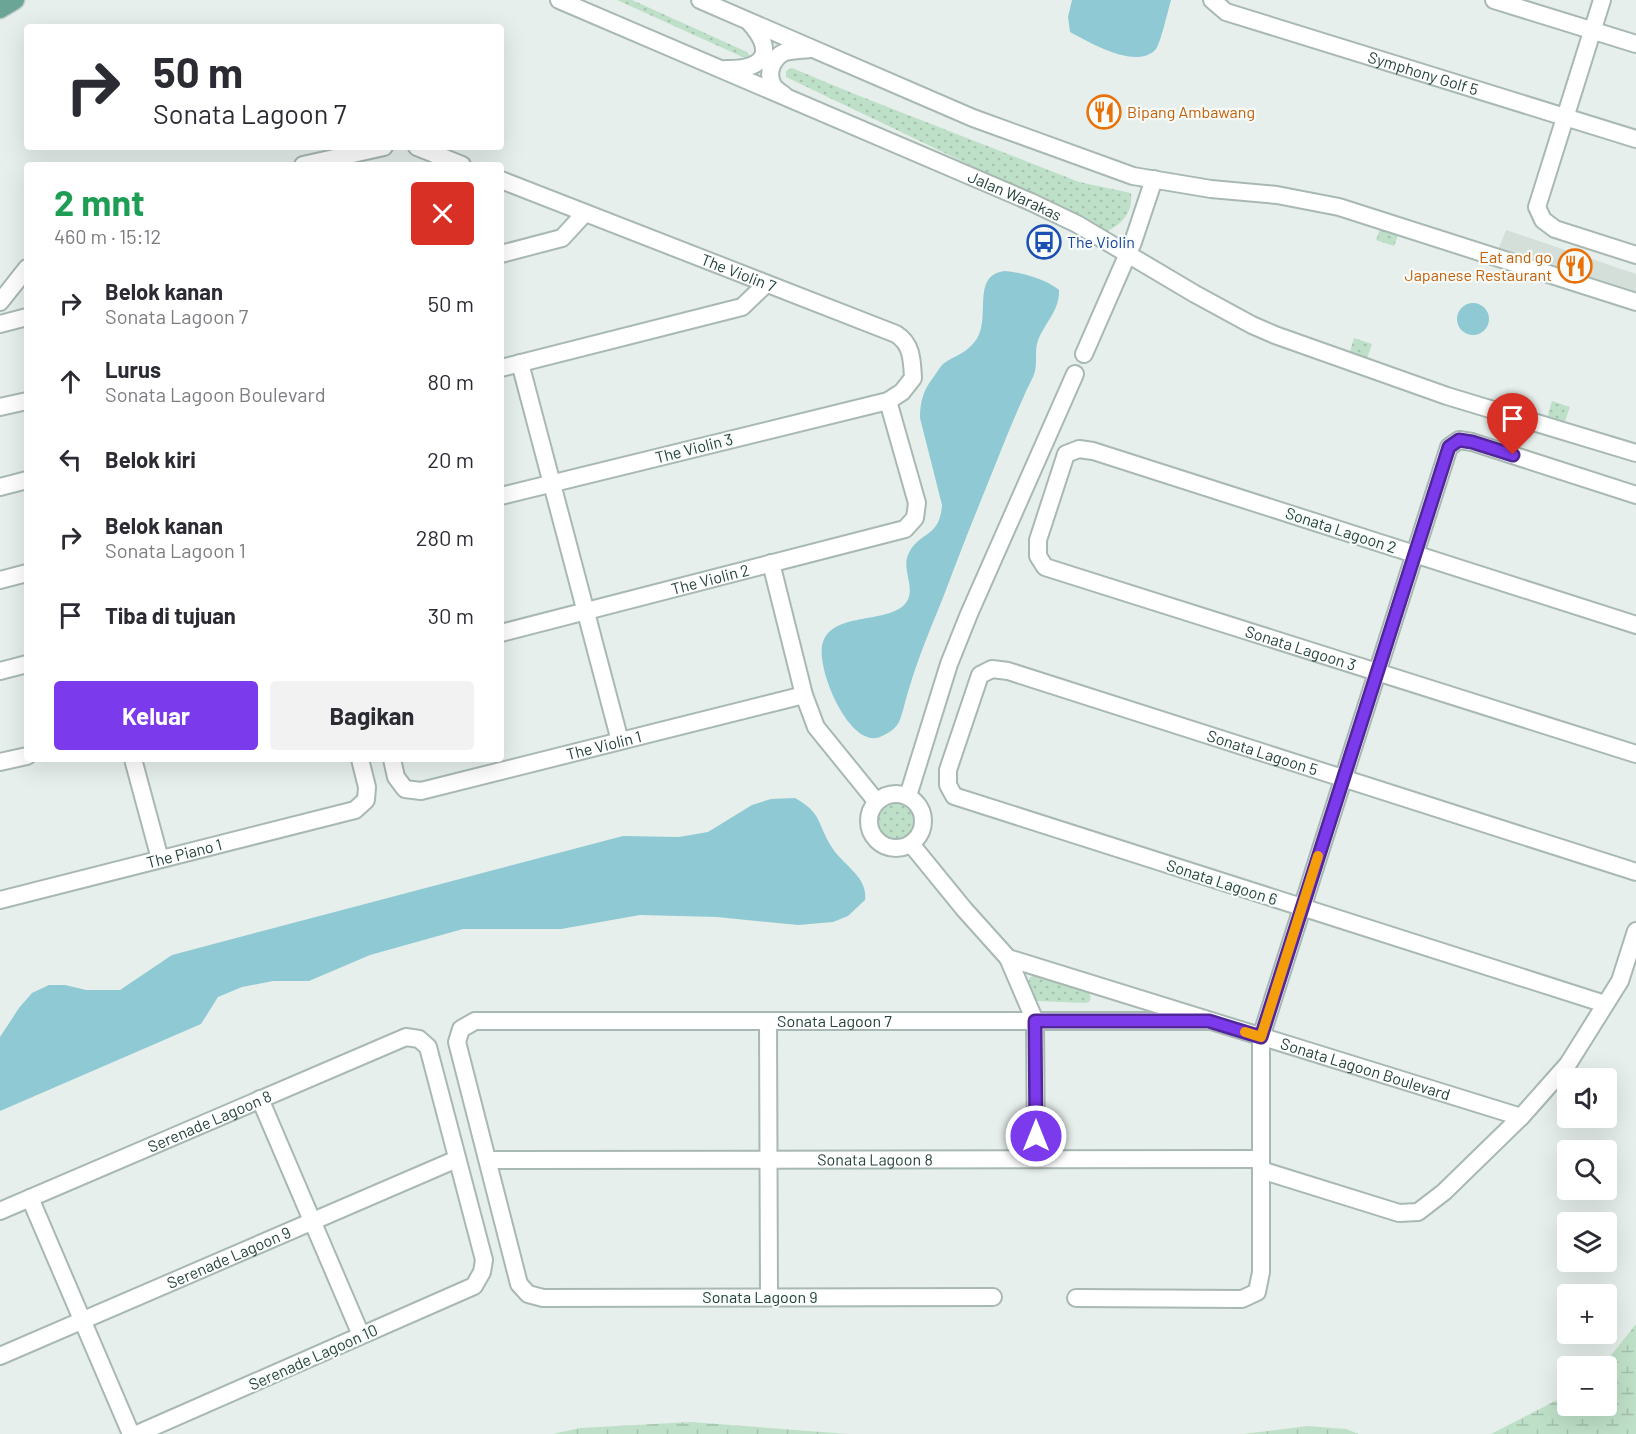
<!DOCTYPE html>
<html lang="id">
<head>
<meta charset="utf-8">
<style>
  :root { --surface:#fff; --page:#f2f2f3; --text:#2b2b33; --muted:#7c7c81; --accent:#7c3aed }
  body { margin:0; font-family:Barlow,sans-serif; background:var(--page); color:var(--text); height:100vh; display:flex; flex-direction:column; font-size:22px; white-space:nowrap }
  * { box-sizing:border-box; margin:0 }
  p { font-size:20px; color:var(--muted) }
  .icon { flex:none; width:33px; height:33px; fill:none; stroke:currentColor; stroke-width:2; stroke-linecap:round; stroke-linejoin:round }
  .map { position:relative; flex:1; overflow:hidden }
  .panel { position:absolute; left:24px; top:162px; width:480px; height:600px; display:flex; flex-direction:column; background:var(--surface); border-radius:6px; box-shadow:0 6px 24px #0002 }
  .panel>* { flex:none }
  .guide { position:absolute; left:24px; top:24px; width:480px; height:126px; border-radius:6px; box-shadow:0 6px 24px #0002; background:#fff; color:var(--text); overflow:hidden }
  .tools { position:absolute; left:1557px; top:1068px; display:grid; gap:12px }
  .tools a { display:grid; place-items:center; width:60px; height:60px; border-radius:6px; background:var(--surface); box-shadow:0 6px 24px #0002; font-size:30px }
  .pin { position:absolute; display:grid; place-items:center; width:51px; height:51px; color:#fff; margin:-62px -26px; border-radius:50% 50% 50% 0; rotate:-45deg; box-shadow:0 0 6px #0007 }
  .pin .icon { rotate:45deg }
  .me { position:absolute; width:66px; margin:-33px; rotate:0deg; stroke-linejoin:round; filter:drop-shadow(0 0 4px #0008) }
  .turn { display:flex; align-items:center; gap:21px; height:126px; padding:0 30px; font-size:27px }
  .turn .icon { width:78px; height:78px; stroke-width:2.5 }
  .turn b { display:block; font-size:42px; line-height:51px }
  .round { display:grid; place-items:center; flex:none; width:63px; height:63px; border-radius:6px; background:var(--page) }
  .summary { display:flex; align-items:center; justify-content:space-between; height:102px; padding:0 30px }
  h1 { font-size:36px; font-weight:700; line-height:45px; color:#1e9e55 }
  .button { display:flex; gap:12px; margin-top:auto; padding:12px 30px }
  .button a { flex:1; height:69px; border-radius:6px; background:var(--accent); color:#fff; font-size:24px; font-weight:700; line-height:69px; text-align:center }
  .button a+a { background:var(--page); color:var(--text) }
  ul { padding:0; list-style:none }
  li { display:flex; align-items:center; gap:18px; height:78px; padding:0 30px }
  li div { flex:1 }
  li b { display:block; font-size:22px }
  li em { font-style:normal }
  .map>svg:first-child { display:block }
</style>
</head>
<body>
<div class="map">
<svg width="1636" height="1434" viewBox="0 0 1636 1434">
  <defs>
    <pattern id="green-dots" width="8" height="8" patternUnits="userSpaceOnUse" patternTransform="scale(1.5)"><rect width="8" height="8" fill="#bfe0c8"/><path d="M2 2h.1M6 6h.1" fill="none" stroke="#a4c1ad" stroke-width="1.8" stroke-linecap="round"/></pattern>
    <pattern id="wetland-marsh" width="20" height="14" patternUnits="userSpaceOnUse" patternTransform="scale(1.5)"><rect width="20" height="14" fill="#bfe0c8"/><path d="M1 5h8M5 5V1M11 12h8M15 12V8" fill="none" stroke="#a4c1ad"/></pattern>
  </defs>
  <rect width="100%" height="100%" fill="#e6efeb"/>
  <path fill="#d4dfda" d="M1506 230 1636 274V299L1497 252Z"/>
  <g fill="url(#green-dots)">
    <path d="M617 0H632L747 52 751 57 747 59Z"/>
    <path d="M792 68 857 95 1079 182 1131 193C1133 211 1124 223 1108 231L786 77V71Z"/>
    <path d="M1383 221 1401 227 1394 246 1376 240Z"/>
    <path d="M1354 338 1372 344 1366 361 1349 355Z"/>
    <path d="M1552 401 1570 407 1563 427 1546 422Z"/>
    <circle cx="897" cy="820" r="19"/>
    <path d="M1036 975 1087 990 1091 997 1090 1001 1086 1003 1036 1001 1034 999 1028 983 1030 977Z"/>
  </g>
  <g fill="url(#wetland-marsh)">
    <path d="M1636 1324V1434H1491L1567 1395 1568 1406H1606V1366H1600L1609 1358Z"/>
    <path d="M691 1422 848 1434H553L580 1428Z"/>
    <path d="M1308 1426 1346 1429 1359 1434H1243Z"/>
  </g>
  <g fill="#8ec9d4">
    <path d="M1072 0H1171C1168 10 1161 42 1156 49 1137 71 1089 42 1070 32L1068 17Z"/>
    <path d="M1005 271C1024 273 1045 279 1059 290 1060 312 1042 325 1037 344 1035 352 1037 362 1035 371 1033 379 1027 388 1024 396 1014 418 1005 440 996 463 979 505 962 547 946 590 933 623 918 657 908 692 905 701 903 713 899 722 895 729 889 733 882 736 850 753 814 665 823 642 833 613 883 623 903 606 919 592 901 571 908 555 918 531 940 539 942 505L920 418C920 400 924 389 935 375 937 372 940 367 943 364 955 355 965 355 976 340 992 318 970 275 1005 271Z"/>
    <circle cx="1473" cy="319" r="16"/>
    <path d="M795 798C822 813 817 823 831 846 843 866 868 876 865 900L848 916 833 922 798 925 717 917 640 915 561 929H463L370 955 309 981H273L242 987 218 997 201 1024 0 1111V1037L19 1008 32 993 49 985H65L86 990H120L172 955 623 836 679 837 708 832 752 805 771 799Z"/>
  </g>
  <g fill="none" stroke-linecap="round" stroke-linejoin="round">
    <defs>
      <g id="minor">
        <path id="s1" d="M559 0 1031 202 1077 224 1195 294 1252 325 1275 335 1447 396 1636 453"/>
        <path d="M700 0 973 118 1133 176 1211 189 1277 195 1339 207 1636 302"/>
        <path id="s2" d="M1212 0 1226 12 1636 139"/>
        <path d="M1494 0 1636 44"/>
        <path d="M1602 0 1537 207 1543 220 1555 229 1636 255"/>
        <path d="M726 69C763 70 777 53 750 23"/>
        <path d="M784 95C780 92 775 89 773 85 766 73 773 57 785 52 793 50 802 50 810 49"/>
        <path d="M417 147 462 165"/>
        <path d="M303 165 384 147"/>
        <path id="s3" d="M501 180 896 334C912 344 912 360 913 378L902 392 888 401 501 496"/>
        <path d="M501 254 562 238 585 213"/>
        <path d="M0 302 27 268"/>
        <path d="M0 324 27 317"/>
        <path d="M1084 354 1133 242 1154 179"/>
        <path d="M520 363 620 741"/>
        <path d="M501 368 742 307 766 284"/>
        <path d="M0 407 27 401"/>
        <path d="M0 487 27 480"/>
        <path d="M771 563 804 695 816 727 876 801"/>
        <path d="M0 580 27 573"/>
        <path id="s4" d="M1636 625 1093 451 1079 449 1066 454 1038 540V556L1045 567 1636 754"/>
        <path id="s5" d="M501 633 905 529 915 518 917 503 888 401"/>
        <path d="M0 671 27 664"/>
        <path d="M133 759 160 859"/>
        <path id="s6" d="M392 759 396 777 405 789 421 791 804 695"/>
        <path d="M0 762 27 756"/>
        <circle cx="896" cy="821" r="27"/>
        <path d="M908 796 949 664 969 614 1075 374"/>
        <path id="s7" d="M911 844 964 909 1008 958 1521 1117"/>
        <path id="s8" d="M0 900 355 810 366 800 367 787 360 759"/>
        <path d="M1008 958 1035 1021 1036 1159"/>
        <path id="s9" d="M1605 1004 954 796 948 785V770L980 675 992 669 1008 671 1636 872"/>
        <path d="M768 1021 769 1297"/>
        <path d="M260 1099 361 1335"/>
        <path id="s10" d="M488 1160 1261 1159"/>
        <path d="M1261 1170 1399 1213 1418 1212 1444 1192 1521 1117 1568 1064 1620 981 1636 931"/>
        <path d="M30 1198 131 1434"/>
        <path id="s11" d="M0 1211 406 1037 419 1039 428 1047 484 1260 482 1272 474 1286 137 1434"/>
        <path id="s12" d="M993 1297 543 1298 528 1294 519 1284 457 1042 461 1029 475 1021H1209"/>
        <path d="M1076 1298 1242 1299 1257 1292 1261 1272V1037L1449 447 1459 440 1472 442 1636 495"/>
        <path id="s13" d="M0 1356 457 1159"/>
      </g>
      <path id="major" d="M0 9 15 0"/>
    </defs>
    <use href="#minor" stroke="#a8b8b2" stroke-width="20"/>
    <use href="#major" stroke="#c2cac8" stroke-width="21"/>
    <use href="#minor" stroke="#fff" stroke-width="16"/>
    <use href="#major" stroke="#6aa596" stroke-width="18"/>
  </g>
  <g fill="none" stroke-linecap="round" stroke-linejoin="round">
    <defs>
      <path id="route" d="M1036 1136 1035 1021H1209L1261 1037 1449 447 1459 440 1472 442 1513 455"/>
    </defs>
    <use href="#route" stroke="#51269a" stroke-width="15"/>
    <use href="#route" stroke="#7c3aed" stroke-width="10"/>
    <path stroke="#f59e0b" stroke-width="10" d="M1245 1032 1261 1037 1318 856"/>
  </g>
  <defs>
    <symbol id="restaurant-ring" viewBox="-11 -11 22 22"><circle r="9.5" fill="#f7fbf9" stroke="#e8710a" stroke-width="1.5"/><path d="M-5-6h1v4h1v-4h1v4h1v-4h1v5L-1.5 .5V6h-2V.5L-5-1ZM5-6V6H3V1.5H1.5Q1.5-4 5-6Z" fill="#e8710a"/></symbol>
    <symbol id="bus-ring" viewBox="-11 -11 22 22"><circle r="9.5" fill="#f7fbf9" stroke="#1a4fb4" stroke-width="1.5"/><path d="M-5-6H5V4H4V6H2V4H-2V6H-4V4H-5ZM-3.5-4V0h7V-4ZM-3.5 1.2v1.5H-2V1.2ZM2 1.2v1.5H3.5V1.2Z" fill="#1a4fb4"/></symbol>
  </defs>
  <g fill-rule="evenodd">
    <use href="#restaurant-ring" x="1085" y="93" width="38" height="38"/>
    <use href="#bus-ring" x="1025" y="223" width="38" height="38"/>
    <use href="#restaurant-ring" x="1556" y="247" width="38" height="38"/>
  </g>
  <g text-anchor="middle" stroke-width="4.5" stroke-linejoin="round" paint-order="stroke">
    <g font-size="16" fill="#24423a" stroke="#f7fbf9">
      <text dy="6" stroke="none"><textPath href="#s2" startOffset="225">Symphony Golf 5</textPath></text>
      <text dy="6" stroke="none"><textPath href="#s1" startOffset="496">Jalan Warakas</textPath></text>
      <text dy="6" stroke="none"><textPath href="#s3" startOffset="255">The Violin 7</textPath></text>
      <text transform="translate(694 448) rotate(-14)" y="6">The Violin 3</text>
      <text transform="translate(1341 530) rotate(18)" y="6">Sonata Lagoon 2</text>
      <text dy="6" stroke="none"><textPath href="#s5" startOffset="216">The Violin 2</textPath></text>
      <text dy="6" stroke="none"><textPath href="#s4" startOffset="986">Sonata Lagoon 3</textPath></text>
      <text dy="6" stroke="none"><textPath href="#s6" startOffset="238">The Violin 1</textPath></text>
      <text dy="6" stroke="none"><textPath href="#s9" startOffset="1108">Sonata Lagoon 5</textPath></text>
      <text dy="6" stroke="none"><textPath href="#s8" startOffset="190">The Piano 1</textPath></text>
      <text transform="translate(1222 882) rotate(18)" y="6">Sonata Lagoon 6</text>
      <text dy="6" stroke="none"><textPath href="#s12" startOffset="1118">Sonata Lagoon 7</textPath></text>
      <text dy="6" stroke="none"><textPath href="#s7" startOffset="524">Sonata Lagoon Boulevard</textPath></text>
      <text dy="6" stroke="none"><textPath href="#s11" startOffset="228">Serenade Lagoon 8</textPath></text>
      <text dy="6" stroke="none"><textPath href="#s10" startOffset="387">Sonata Lagoon 8</textPath></text>
      <text dy="6" stroke="none"><textPath href="#s13" startOffset="249">Serenade Lagoon 9</textPath></text>
      <text x="760" y="1303">Sonata Lagoon 9</text>
      <text transform="translate(313 1357) rotate(-24)" y="6">Serenade Lagoon 10</text>
    </g>
    <g font-size="16" fill="#c56008" stroke="#f7fbf9" text-anchor="start">
      <text x="1127" y="118">Bipang Ambawang</text>
      <text x="1552" y="263" text-anchor="end">Eat and go<tspan x="1552" dy="18">Japanese Restaurant</tspan></text>
    </g>
    <g font-size="16" fill="#164399" stroke="#f7fbf9" text-anchor="start">
      <text x="1067" y="248">The Violin</text>
    </g>
  </g>
</svg>
<div class="tools">
<a><svg class="icon" aria-label="sound" viewBox="0 0 24 24"><path d="M4 9h4l5-4v14l-5-4H4zM17 9q2 3 0 6"/></svg></a>
<a><svg class="icon" aria-label="search" viewBox="0 0 24 24"><circle cx="10" cy="10" r="6"/><path d="M15 15l6 6"/></svg></a>
<a><svg class="icon" aria-label="layers" viewBox="0 0 24 24"><path d="M12 4l9 5-9 5-9-5zM3 14l9 5 9-5"/></svg></a>
<a>+</a>
<a>−</a>
</div>
<div class="pin" style="left:1513px;top:455px;background:#d93025"><svg class="icon" aria-label="arrive" viewBox="0 0 24 24"><path d="M6 21V4h12l-3 4 3 4H6"/></svg></div>
<svg class="me" style="left:1036px;top:1136px" viewBox="-20 -20 40 40"><circle r="17" fill="#7c3aed" stroke="#fff" stroke-width="3"/><path d="M0-11L8 9 0 5-8 9z" fill="#fff"/></svg>
<div class="guide">
<div class="turn"><svg class="icon" aria-label="right" viewBox="0 0 24 24"><path d="M7 20v-9h11M14 6l5 5-5 5"/></svg><div><b>50 m</b>Sonata Lagoon 7</div></div>
</div>
<section class="panel">
<div class="summary"><div><h1>2 mnt</h1><p>460 m · 15:12</p></div><a class="round" style="background:#d93025;color:#fff"><svg class="icon" aria-label="close" viewBox="0 0 24 24"><path d="M6 6l12 12M18 6L6 18"/></svg></a></div>
<ul>
<li><svg class="icon" aria-label="right" viewBox="0 0 24 24"><path d="M7 20v-9h11M14 6l5 5-5 5"/></svg><div><b>Belok kanan</b><p>Sonata Lagoon 7</p></div><em>50 m</em></li>
<li><svg class="icon" aria-label="ahead" viewBox="0 0 24 24"><path d="M12 20V5M6 11l6-6 6 6"/></svg><div><b>Lurus</b><p>Sonata Lagoon Boulevard</p></div><em>80 m</em></li>
<li><svg class="icon" aria-label="left" viewBox="0 0 24 24"><path d="M17 20v-9H6M10 6l-5 5 5 5"/></svg><div><b>Belok kiri</b></div><em>20 m</em></li>
<li><svg class="icon" aria-label="right" viewBox="0 0 24 24"><path d="M7 20v-9h11M14 6l5 5-5 5"/></svg><div><b>Belok kanan</b><p>Sonata Lagoon 1</p></div><em>280 m</em></li>
<li><svg class="icon" aria-label="arrive" viewBox="0 0 24 24"><path d="M6 21V4h12l-3 4 3 4H6"/></svg><div><b>Tiba di tujuan</b></div><em>30 m</em></li>
</ul>
<div class="button"><a>Keluar</a><a>Bagikan</a></div>
</section>
</div>
</body>
</html>
